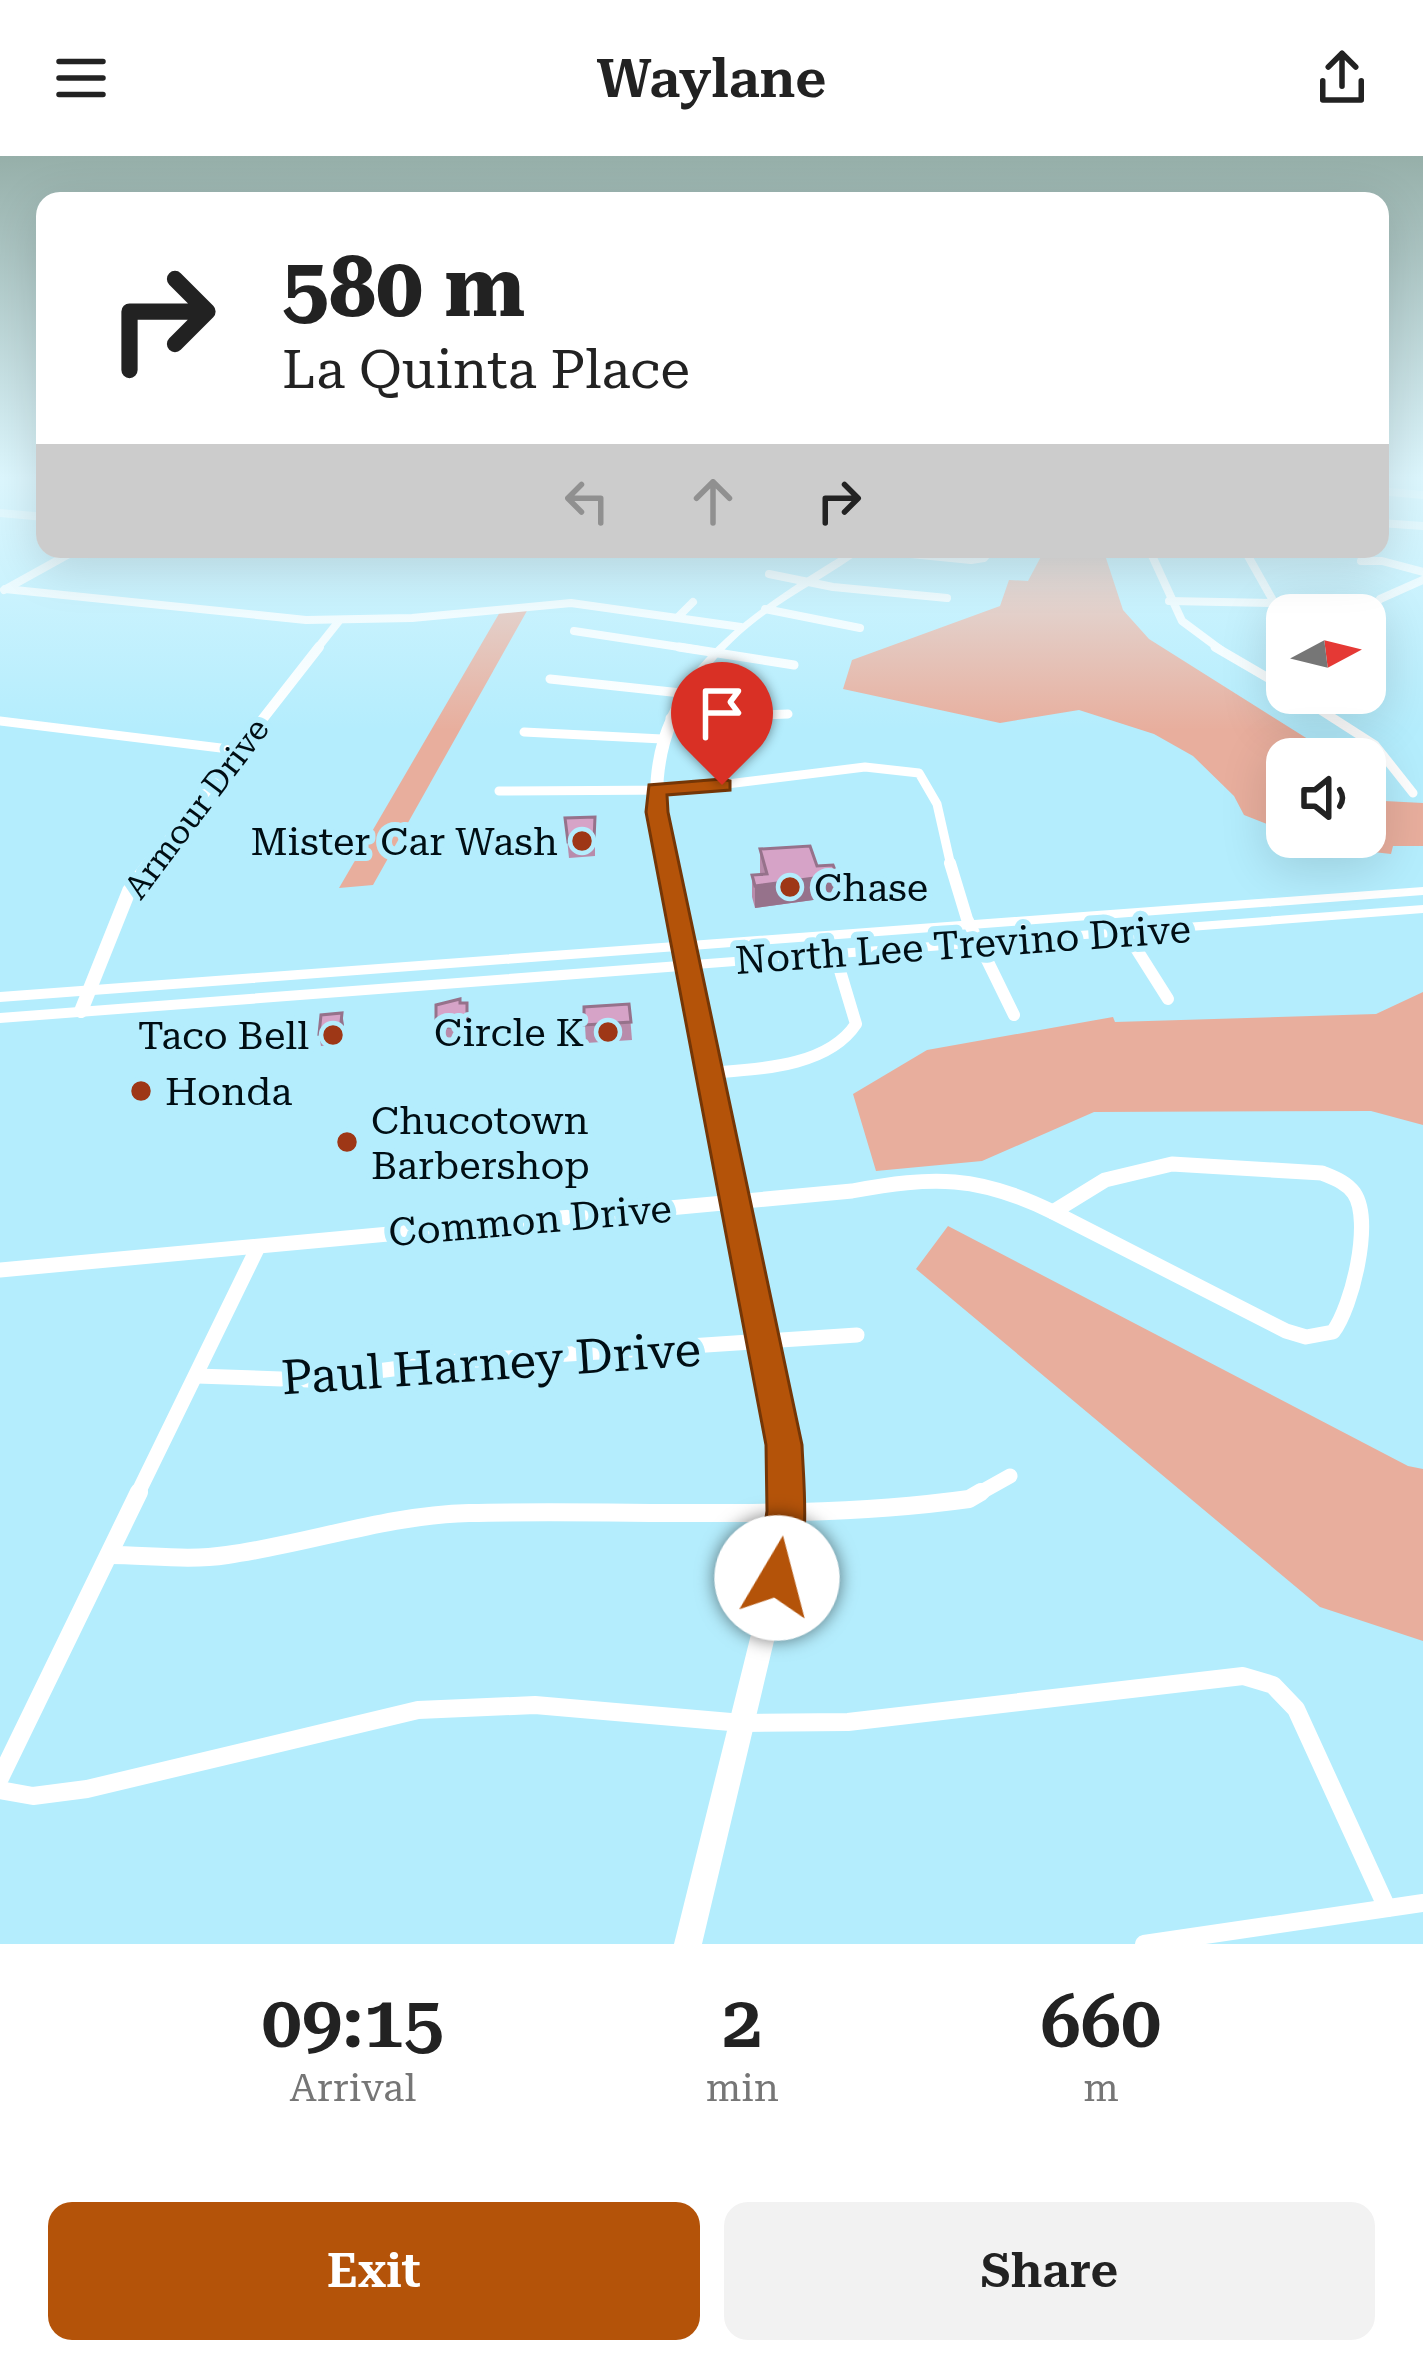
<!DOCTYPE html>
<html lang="en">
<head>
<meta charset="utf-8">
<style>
  :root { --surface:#fff; --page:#f2f2f2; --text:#222; --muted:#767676; --accent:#b45309 }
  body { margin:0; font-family:"Roboto Serif",serif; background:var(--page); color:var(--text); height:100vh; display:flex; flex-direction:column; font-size:45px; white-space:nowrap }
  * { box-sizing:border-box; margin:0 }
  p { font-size:39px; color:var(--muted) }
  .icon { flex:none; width:66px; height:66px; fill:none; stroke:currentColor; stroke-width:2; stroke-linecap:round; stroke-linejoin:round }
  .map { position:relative; height:1788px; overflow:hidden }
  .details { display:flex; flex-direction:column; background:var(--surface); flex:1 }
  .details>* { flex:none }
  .hud { position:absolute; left:36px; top:36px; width:1353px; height:366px; border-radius:24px; box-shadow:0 12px 48px #0002; background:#fff; color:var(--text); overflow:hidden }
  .needle { width:78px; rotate:83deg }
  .fabs { position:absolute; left:1266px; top:438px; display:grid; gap:24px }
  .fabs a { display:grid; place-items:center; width:120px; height:120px; border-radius:24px; background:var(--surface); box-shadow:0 12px 48px #0002; font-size:60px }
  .pin { position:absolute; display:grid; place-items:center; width:102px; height:102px; color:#fff; margin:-123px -51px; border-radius:50% 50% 50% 0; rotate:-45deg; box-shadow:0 0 12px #0007 }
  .pin .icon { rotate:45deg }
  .me { position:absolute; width:132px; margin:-66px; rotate:8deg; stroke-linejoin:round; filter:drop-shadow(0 0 9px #0008) }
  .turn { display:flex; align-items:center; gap:42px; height:252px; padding:0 48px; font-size:54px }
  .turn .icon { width:156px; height:156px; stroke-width:2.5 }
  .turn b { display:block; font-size:84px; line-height:102px }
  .lanes { display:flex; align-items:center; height:114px; padding:0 48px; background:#0003; justify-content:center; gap:60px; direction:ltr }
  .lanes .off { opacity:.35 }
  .eta { display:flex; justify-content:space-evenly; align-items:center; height:204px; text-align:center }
  .eta b { font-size:72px; font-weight:600; line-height:84px }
  .button { display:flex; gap:24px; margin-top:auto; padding:24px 48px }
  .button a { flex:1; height:138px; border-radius:24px; background:var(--accent); color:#fff; font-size:48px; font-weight:600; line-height:138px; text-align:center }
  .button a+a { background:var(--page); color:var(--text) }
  header { display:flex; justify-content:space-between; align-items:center; height:156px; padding:0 48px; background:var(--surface); font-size:54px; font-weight:600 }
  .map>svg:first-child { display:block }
</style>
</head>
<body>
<header><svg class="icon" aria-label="menu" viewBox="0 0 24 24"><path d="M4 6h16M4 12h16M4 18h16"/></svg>Waylane<svg class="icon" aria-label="share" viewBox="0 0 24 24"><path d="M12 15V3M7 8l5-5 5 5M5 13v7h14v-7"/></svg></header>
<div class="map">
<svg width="1423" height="1788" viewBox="0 0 1423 1788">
  <rect width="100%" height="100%" fill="#b4edfd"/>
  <g fill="#e8ae9d">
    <path d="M1045 393H1103L1123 454 1149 483 1327 595 1333 603H1287V676L1244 659 1234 640 1193 600 1154 578 1079 554 1000 567 843 533 852 504 1000 450 1009 424 1028 425Z"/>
    <path d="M528 453 373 729 339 732 500 456Z"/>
    <path d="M1365 644 1423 647V690H1393L1391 698 1321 690 1299 681H1365Z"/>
    <path d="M1423 836V969L1371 955 1094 956 982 1005 876 1015 853 938 927 894 1113 861 1115 866 1376 858Z"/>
    <path d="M948 1070 1408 1310 1423 1313V1485L1320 1451 916 1113Z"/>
  </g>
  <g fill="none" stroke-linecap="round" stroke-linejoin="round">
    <g stroke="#fff" stroke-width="8">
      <path d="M1380 335 1423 339"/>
      <path d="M1380 367 1423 370"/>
      <path d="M860 393 971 404 984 402 991 393"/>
      <path d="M1149 393 1182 465 1221 494"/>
      <path d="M1244 393 1275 448"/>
      <path d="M1361 405H1382L1423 416"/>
      <path d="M769 418 833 431 947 442"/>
      <path d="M1169 445 1316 448 1367 455"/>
      <path d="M765 453 860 472"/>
      <path d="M679 460 693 446"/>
      <path d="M1365 461 1380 443 1423 424"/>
      <path d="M574 475 699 494"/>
    </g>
    <g stroke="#fff" stroke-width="9">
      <path d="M679 491 794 509"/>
      <path d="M1215 491 1287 533"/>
      <path d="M550 523 681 537"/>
      <path d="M1294 537 1375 589 1413 637"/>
      <path d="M1315 550 1339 537"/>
      <path d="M670 562 788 558"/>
      <path d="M0 565 237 594"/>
      <path d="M524 576 662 583"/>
      <path d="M499 635 678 634 865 611 919 617 937 648 951 710"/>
    </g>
    <g stroke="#fff" stroke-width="12">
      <path d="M950 707 967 763 1014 859"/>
      <path d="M1125 775 1168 843"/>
      <path d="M708 917C756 913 827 912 856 868L835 798"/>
    </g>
    <g stroke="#fff" stroke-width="15">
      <path d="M1172 1008 1322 1017C1334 1022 1346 1026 1354 1037 1373 1065 1352 1151 1333 1176L1306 1181 1286 1175 1053 1056 1105 1024Z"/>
      <path d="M0 1114 852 1035C933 1020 978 1019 1053 1056"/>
      <path d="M197 1220 309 1224 446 1206 857 1179"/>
      <path d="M137 1339 258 1091"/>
      <path d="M976 1339 1010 1320"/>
    </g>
    <g stroke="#fff" stroke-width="18">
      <path d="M109 1399C147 1399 189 1405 227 1399 308 1388 386 1359 469 1357 636 1353 803 1366 969 1343L981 1336"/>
      <path d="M0 1622 139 1336"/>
      <path d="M0 1634 33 1640 87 1633 418 1554 535 1549 742 1567 848 1566 1243 1520 1273 1529 1296 1553 1387 1752"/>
      <path d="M1144 1788 1423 1747"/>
    </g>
    <g stroke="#fff" stroke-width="8">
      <path d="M0 357 45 361"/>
      <path d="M5 433 306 464 412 462 571 447 741 471"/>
      <path d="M4 434 78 393"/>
      <path d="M316 494 339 465"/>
    </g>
    <path stroke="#fff" stroke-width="10" d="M148 710 319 491"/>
    <path stroke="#fff" stroke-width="14" d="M81 855 129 735 150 707"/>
    <path fill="#fff" fill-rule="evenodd" d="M853 393H865C828 421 785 441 749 471 693 517 657 583 664 657 668 700 681 743 690 785L1423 731V739L692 794 694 804 1423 749V757L696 813 797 1311V1355L789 1422 702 1788H674L765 1422 775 1355V1311L681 815 0 867V857L679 805 677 795 0 846V836L675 786C667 744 654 700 651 658 639 522 754 454 853 393Z"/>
  </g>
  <g fill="#b88cab">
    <path d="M595 661V700L569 702 565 662Z"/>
    <path d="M760 693 817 710 835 741 755 752 752 741V719H760Z"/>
    <path d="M460 847 469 864V887L438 890 436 872Z"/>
    <path d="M629 848 632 884 586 887 584 851Z"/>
    <path d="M344 869 342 888 321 890 319 878Z"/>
  </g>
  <g fill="#96728b">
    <path d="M837 719 835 741 755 752V730Z"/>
    <path d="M342 857 344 869 342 888 340 876Z"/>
  </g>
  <g fill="#d6a3c7" stroke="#96728b" stroke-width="3">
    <path d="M595 661 594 684 568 686 565 662Z"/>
    <path d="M810 690 817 710 833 709 837 719 755 730 752 719 767 718 760 693Z"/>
    <path d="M460 843V847H467V870L436 872V849Z"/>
    <path d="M629 848 631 866 584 869V851Z"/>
    <path d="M342 857 340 876 319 878 321 859Z"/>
  </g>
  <linearGradient id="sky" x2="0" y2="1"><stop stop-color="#96afa9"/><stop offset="0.56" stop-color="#ddf7fe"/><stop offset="1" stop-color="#ddf7fe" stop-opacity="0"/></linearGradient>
  <rect width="1423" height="574" fill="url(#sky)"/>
  <path fill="#b45309" stroke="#753606" stroke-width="3" d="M722 623 730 625V634L667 639 668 656 802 1289C804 1335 811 1391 791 1434L777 1440 763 1434 757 1422 767 1355 766 1289 646 656 649 629Z"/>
  <g fill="#9e3716" stroke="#b4edfd" stroke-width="4.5">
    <circle cx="582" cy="685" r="12"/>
    <circle cx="790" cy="731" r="12"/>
    <circle cx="608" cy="876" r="12"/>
    <circle cx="333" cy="879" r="12"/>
    <circle cx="141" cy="935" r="12"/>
    <circle cx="347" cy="986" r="12"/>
  </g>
  <g text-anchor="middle" stroke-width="12" stroke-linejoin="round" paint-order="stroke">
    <g font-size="33" fill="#000e14" stroke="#b4edfd">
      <text transform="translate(196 652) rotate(-53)" y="12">Armour Drive</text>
    </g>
    <g font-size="39" fill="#000e14" stroke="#b4edfd" text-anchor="end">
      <text x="558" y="699">Mister Car Wash</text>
      <text x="814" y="745" text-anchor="start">Chase</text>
      <text x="584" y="890">Circle K</text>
      <text x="309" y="893">Taco Bell</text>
      <text x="165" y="949" text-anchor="start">Honda</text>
      <text x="371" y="978" text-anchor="start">Chucotown<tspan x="371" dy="45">Barbershop</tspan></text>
    </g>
    <g font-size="39" fill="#000e14" stroke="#b4edfd">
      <text transform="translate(963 788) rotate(-4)" y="14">North Lee Trevino Drive</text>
      <text transform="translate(530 1064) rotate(-5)" y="14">Common Drive</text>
    </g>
    <g font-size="48" fill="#000e14" stroke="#b4edfd">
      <text transform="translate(491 1207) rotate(-4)" y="17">Paul Harney Drive</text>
    </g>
  </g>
</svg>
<div class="fabs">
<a><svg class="needle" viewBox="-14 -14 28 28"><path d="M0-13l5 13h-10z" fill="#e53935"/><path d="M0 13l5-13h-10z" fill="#767676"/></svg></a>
<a><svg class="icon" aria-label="sound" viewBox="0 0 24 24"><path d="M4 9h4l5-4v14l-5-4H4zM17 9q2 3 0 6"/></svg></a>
</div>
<div class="pin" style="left:722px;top:629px;background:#d93025"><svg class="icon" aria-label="arrive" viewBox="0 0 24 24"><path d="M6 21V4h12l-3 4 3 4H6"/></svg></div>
<svg class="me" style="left:777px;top:1422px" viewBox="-20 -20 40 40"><circle r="19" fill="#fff"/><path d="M0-13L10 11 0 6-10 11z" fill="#b45309"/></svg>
<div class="hud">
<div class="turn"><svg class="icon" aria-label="right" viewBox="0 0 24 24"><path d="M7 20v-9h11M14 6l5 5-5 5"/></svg><div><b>580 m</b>La Quinta Place</div></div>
<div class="lanes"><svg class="icon off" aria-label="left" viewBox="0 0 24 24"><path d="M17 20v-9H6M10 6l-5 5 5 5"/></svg><svg class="icon off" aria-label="ahead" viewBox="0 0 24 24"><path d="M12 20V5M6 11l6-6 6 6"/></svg><svg class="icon" aria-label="right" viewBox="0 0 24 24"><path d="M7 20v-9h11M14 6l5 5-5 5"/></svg></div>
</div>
</div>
<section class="details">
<div class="eta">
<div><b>09:15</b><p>Arrival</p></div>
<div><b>2</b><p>min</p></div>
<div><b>660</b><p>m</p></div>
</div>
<div class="button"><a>Exit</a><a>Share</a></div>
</section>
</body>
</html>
